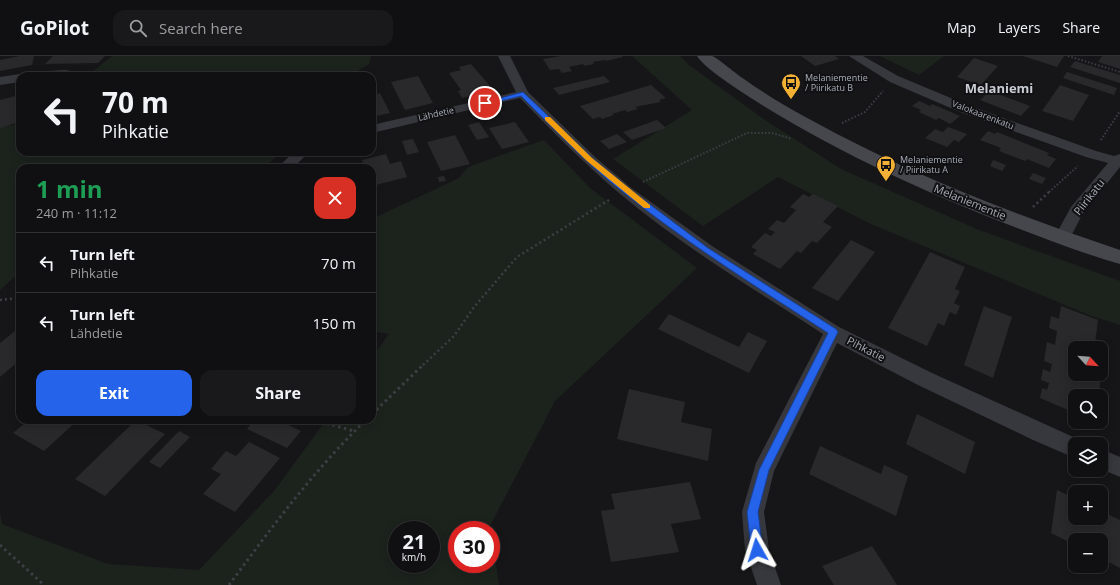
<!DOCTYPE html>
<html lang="en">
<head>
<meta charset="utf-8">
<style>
  :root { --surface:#101012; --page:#19191b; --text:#f1f3f6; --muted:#9c9d9f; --line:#303032; --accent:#2563eb }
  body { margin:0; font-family:"Open Sans",sans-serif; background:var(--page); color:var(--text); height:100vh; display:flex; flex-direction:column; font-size:15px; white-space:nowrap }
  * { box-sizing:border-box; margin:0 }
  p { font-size:13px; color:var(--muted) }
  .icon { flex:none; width:22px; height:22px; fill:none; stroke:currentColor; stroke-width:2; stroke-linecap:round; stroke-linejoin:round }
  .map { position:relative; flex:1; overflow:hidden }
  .details { position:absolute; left:16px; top:108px; width:360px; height:260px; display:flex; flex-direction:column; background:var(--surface); border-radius:12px; box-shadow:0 2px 10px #0003,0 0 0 1px var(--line) }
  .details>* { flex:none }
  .guide { position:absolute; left:16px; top:16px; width:360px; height:84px; border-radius:12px; box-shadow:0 2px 10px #0003,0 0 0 1px var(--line); background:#101012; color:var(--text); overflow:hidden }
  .needle { width:26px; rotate:116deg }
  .tools { position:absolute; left:1068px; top:285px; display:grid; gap:8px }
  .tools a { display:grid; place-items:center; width:40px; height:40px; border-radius:8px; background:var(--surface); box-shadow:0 2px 10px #0003,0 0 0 1px var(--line); font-size:20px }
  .speed { position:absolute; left:388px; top:465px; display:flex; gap:8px; font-size:20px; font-weight:700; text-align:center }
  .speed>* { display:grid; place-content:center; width:52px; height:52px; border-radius:50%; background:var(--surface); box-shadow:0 2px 10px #0003,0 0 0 1px var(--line); line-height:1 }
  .speed small { font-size:10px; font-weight:400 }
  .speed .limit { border:6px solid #d22; background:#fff; color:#111 }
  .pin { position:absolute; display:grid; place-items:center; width:34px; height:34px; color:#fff; margin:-17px; border:2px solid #fff; border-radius:50%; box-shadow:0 1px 4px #0007 }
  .me { position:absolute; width:44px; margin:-22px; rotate:354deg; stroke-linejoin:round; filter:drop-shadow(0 0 3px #0008) }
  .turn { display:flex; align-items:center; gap:14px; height:84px; padding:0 20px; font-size:18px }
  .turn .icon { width:52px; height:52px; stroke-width:2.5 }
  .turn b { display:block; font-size:28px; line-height:34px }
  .round { display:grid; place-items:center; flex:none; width:42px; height:42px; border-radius:12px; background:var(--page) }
  .headline { display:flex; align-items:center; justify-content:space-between; height:68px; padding:0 20px }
  h1 { font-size:24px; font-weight:700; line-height:30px; color:#1e9e55 }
  .cta { display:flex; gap:8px; margin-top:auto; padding:8px 20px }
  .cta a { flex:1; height:46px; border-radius:12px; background:var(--accent); color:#fff; font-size:16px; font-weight:700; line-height:46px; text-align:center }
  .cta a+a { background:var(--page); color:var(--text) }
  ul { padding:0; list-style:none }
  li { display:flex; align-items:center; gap:12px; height:60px; padding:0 20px; border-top:1px solid var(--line) }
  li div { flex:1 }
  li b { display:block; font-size:15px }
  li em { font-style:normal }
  header { display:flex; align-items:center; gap:24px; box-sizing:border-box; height:56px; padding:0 20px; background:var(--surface); border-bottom:1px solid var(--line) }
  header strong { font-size:19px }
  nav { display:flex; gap:22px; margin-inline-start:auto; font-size:14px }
  .search { width:280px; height:36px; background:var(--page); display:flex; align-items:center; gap:10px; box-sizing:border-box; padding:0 14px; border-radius:12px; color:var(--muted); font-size:15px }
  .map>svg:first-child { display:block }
</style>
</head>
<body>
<header>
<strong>GoPilot</strong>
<div class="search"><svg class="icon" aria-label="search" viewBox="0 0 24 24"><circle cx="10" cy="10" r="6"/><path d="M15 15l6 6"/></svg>Search here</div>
<nav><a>Map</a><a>Layers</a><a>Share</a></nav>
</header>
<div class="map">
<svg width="1120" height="529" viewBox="0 0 1120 529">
  <rect width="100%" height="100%" fill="#161618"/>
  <g fill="#1c231d" fill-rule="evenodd">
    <path d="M112 0H371L369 8 349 20H100L90 18Z"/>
    <path d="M632 0H680L689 9 765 64 841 113 979 174 1120 225V269L1089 259 871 168 778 121 703 170 613 103 692 54Z"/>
    <path d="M880 0H944L919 19Z"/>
    <path d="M20 68V96H280L265 112H228L209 107 168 112H20V216L0 234V71Z"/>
    <path d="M544 84 590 132 697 212 555 345 490 470 491 474H457V508H491V475L499 529H0V455L2 468 108 508 199 514 274 435 326 364H372V301L389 278 372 275V163L459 122 468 111ZM397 474H431V508H397Z"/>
  </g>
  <g fill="#29292c">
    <path d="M20 0H34L32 9 0 15V4Z"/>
    <path d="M53 0H105L98 7 45 8Z"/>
    <path d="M561 0H622L623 1 606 5 605 4 593 6 594 8 584 10 583 8 569 11 572 15 562 17 559 13 550 14 543 3Z"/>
    <path d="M801 0H835L839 3 815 10Z"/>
    <path d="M1023 0H1064L1057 11Z"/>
    <path d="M1102 0H1120V13L1098 6Z"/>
    <path d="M974 2 998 10 981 29 957 21Z"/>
    <path d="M1075 5 1120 19V27L1070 11Z"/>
    <path d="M471 8 490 30 484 31 487 36 462 42 458 35 461 34 449 17 461 14 459 11Z"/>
    <path d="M1067 16 1117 32 1114 39 1063 22Z"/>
    <path d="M418 20 433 47 405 54 391 26Z"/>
    <path d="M604 20 610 26 559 39 553 32Z"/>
    <path d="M651 29 666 42 659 44 661 46 635 51 638 53 627 56 625 54 612 58 614 59 602 63 600 61 593 63 580 50Z"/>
    <path d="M1060 29 1089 39 1073 65 1042 55Z"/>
    <path d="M990 35 1030 50 1021 60 980 44Z"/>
    <path d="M380 37 390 57 372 61V39Z"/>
    <path d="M19 39 20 66 0 72V44Z"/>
    <path d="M919 45 930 50 932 48 960 60 950 68 939 62 936 64 919 56 921 54 912 50Z"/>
    <path d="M657 64 666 72 632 84 623 76Z"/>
    <path d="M479 66 489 81 477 84 468 69Z"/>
    <path d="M515 66 529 86 502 93 489 72Z"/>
    <path d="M948 71 967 78 959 86 954 84 947 91 925 82 935 73 943 76Z"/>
    <path d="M988 75 995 78 997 76 1049 97 1047 99 1056 103 1049 112 1027 103 1025 105 999 95 1001 92 980 84Z"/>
    <path d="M617 78 627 86 609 93 600 85Z"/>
    <path d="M455 79 470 108 441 115 427 86Z"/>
    <path d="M413 83 419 96 407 99 402 85Z"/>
    <path d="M386 98 390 108 401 105 407 121 372 130V112H364L362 104Z"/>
    <path d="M993 104 1006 109 1002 115 990 110Z"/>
    <path d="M212 107 225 112H206Z"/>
    <path d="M1033 117 1046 122 1042 128 1029 123Z"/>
    <path d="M444 120 446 125 439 126 438 121Z"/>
    <path d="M803 138 809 141 813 138 838 150 823 166 832 171 817 187 812 185 801 197 797 195 780 213 753 198 757 194 751 191 765 177 771 180 775 176 768 173 777 164 784 167 796 154 790 151Z"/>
    <path d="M851 184 875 196 838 245 812 232Z"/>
    <path d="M930 196 965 211 955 233 960 235 954 247 960 250 956 259 950 256 944 270 938 267 927 290 888 272Z"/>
    <path d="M984 250 1012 261 993 322 964 309Z"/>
    <path d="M1061 250 1098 264 1095 288 1103 290 1102 301 1101 292H1075V318H1101L1099 337 1090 334 1089 340H1075V357L1040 342 1042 332 1047 334 1049 327 1041 324 1043 313 1050 316 1052 308 1044 305 1047 286 1055 289 1057 275 1049 272 1051 260 1059 263Z"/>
    <path d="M669 258 739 291 748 276 767 285 749 317 658 273Z"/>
    <path d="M20 271V304L0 321V287Z"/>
    <path d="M1101 308 1108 311 1107 321 1101 318Z"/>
    <path d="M629 333 685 346 681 366 712 373 708 405 617 383Z"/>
    <path d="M917 358 975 386 965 418 906 388Z"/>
    <path d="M29 364H78L44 395 13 377Z"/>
    <path d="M136 364 165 378 105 440 75 423Z"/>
    <path d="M254 364H278L301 375 287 392 247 373Z"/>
    <path d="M179 375 190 381 160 412 149 406Z"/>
    <path d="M249 386 280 402 235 456 203 438 221 418 211 413 226 395 236 400Z"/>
    <path d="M820 390 881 418 884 409 908 420 896 460 809 418Z"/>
    <path d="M690 426 701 463 671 468 679 496 611 506 601 455 615 453 611 438Z"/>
    <path d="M1057 434 1075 442V462H1101V455L1120 464V512L1101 502V484H1075V489L1051 477Z"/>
    <path d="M872 490 897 529H834L822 510Z"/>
  </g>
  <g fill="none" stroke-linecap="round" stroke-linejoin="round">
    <g stroke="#3d3f44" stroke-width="2" stroke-dasharray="1.5 2" stroke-linecap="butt">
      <path d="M1068 0 1120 16"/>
      <path d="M842 67 865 56 883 35"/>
      <path d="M1101 84 1120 55"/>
      <path d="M643 126 747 77H772L792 83"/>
      <path d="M1049 136 1078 110"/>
    </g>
    <g stroke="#3d3f44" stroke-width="2.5" stroke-dasharray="2 3" stroke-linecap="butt">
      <path d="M1033 151 1050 135"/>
      <path d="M0 244 20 242"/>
      <path d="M423 309 454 280 474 251 517 201 609 144"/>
    </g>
    <g stroke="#3d3f44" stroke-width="3" stroke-dasharray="2.5 3.5" stroke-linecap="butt">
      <path d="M372 358 424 308"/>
      <path d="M315 364 354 375"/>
      <path d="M0 489 44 529"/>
      <path d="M229 529C272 471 314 414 366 364"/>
    </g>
    <g fill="#37383d" fill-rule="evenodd">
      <path d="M498 0H510L528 36 595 101 630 131 712 190 839 271 932 317 1082 385 1084 388H1075V402L1033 384 918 329 837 287 774 415 764 456 769 494 781 529H757L745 494 742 456 756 407 823 278C754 233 682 190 619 137 584 107 552 75 520 42L372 77V69L516 36Z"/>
      <path d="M849 0H863L898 20 970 50 1096 95 1114 100 1120 98V111L1083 157 1068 186 1062 188 1056 186 1054 182 1071 151 1108 107 1086 101 960 56 890 26Z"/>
      <path d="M65 14 84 17 86 20H26L28 17 32 16Z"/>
      <path d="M20 18 25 20H20V26L0 29V21Z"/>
      <path d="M294 96H309L293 112H277Z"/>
      <path d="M1101 393 1120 401V421L1101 413Z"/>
    </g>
    <path fill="#45474d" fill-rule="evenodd" d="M697 0C701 0 708 0 712 0 717 1 737 19 744 23 765 38 788 52 811 64 909 118 1013 158 1120 194V208C1085 198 1051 185 1017 172 929 138 843 99 762 49 745 38 707 15 697 0Z"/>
  </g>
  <path fill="#2563eb" stroke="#184099" d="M523 36 592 102 628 132 708 192 836 273 838 276 769 414 758 456 763 494 761 498 757 500 753 498 751 494 747 456 759 414 828 277C758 232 688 188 623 136 586 107 554 73 521 40L485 49 482 47Z"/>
  <path fill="#f59e0b" d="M545 61H550L592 102 650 149V152H644L587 105 545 64Z"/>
  <defs>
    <symbol id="bus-pin" viewBox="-11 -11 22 30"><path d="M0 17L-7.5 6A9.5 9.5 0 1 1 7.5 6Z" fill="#f2b134" stroke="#111113"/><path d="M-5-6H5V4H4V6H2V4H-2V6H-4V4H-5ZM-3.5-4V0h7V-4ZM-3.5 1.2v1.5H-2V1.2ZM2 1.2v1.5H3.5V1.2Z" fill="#111"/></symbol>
  </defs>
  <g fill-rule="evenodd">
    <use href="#bus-pin" x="780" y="16" width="22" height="30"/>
    <use href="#bus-pin" x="875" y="98" width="22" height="30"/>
  </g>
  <g text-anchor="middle" stroke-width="4" stroke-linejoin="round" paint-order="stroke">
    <g font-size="9" fill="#a8adb8" stroke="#111113" text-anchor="start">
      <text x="805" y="25">Melaniementie<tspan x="805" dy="10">/ Piirikatu B</tspan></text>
      <text x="900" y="107">Melaniementie<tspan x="900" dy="10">/ Piirikatu A</tspan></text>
    </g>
    <g font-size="9" fill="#a8adb8" stroke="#111113">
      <text transform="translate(436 58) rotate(-13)" y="3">Lähdetie</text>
      <text transform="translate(983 59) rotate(21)" y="3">Valokaarenkatu</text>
    </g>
    <g font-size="11" fill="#a8adb8" stroke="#111113">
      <text transform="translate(1089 141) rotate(-52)" y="4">Piirikatu</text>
      <text transform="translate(970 146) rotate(22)" y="4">Melaniementie</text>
      <text transform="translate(866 293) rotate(27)" y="4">Pihkatie</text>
    </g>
    <g font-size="13" font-weight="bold" fill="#c9ccd4" stroke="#111113">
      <text x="999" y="37">Melaniemi</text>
    </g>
  </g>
</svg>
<div class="tools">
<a><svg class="needle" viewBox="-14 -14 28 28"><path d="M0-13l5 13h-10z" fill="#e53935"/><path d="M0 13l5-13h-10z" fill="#9c9d9f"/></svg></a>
<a><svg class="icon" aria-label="search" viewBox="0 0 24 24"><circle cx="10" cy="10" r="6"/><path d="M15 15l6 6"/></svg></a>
<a><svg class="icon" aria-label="layers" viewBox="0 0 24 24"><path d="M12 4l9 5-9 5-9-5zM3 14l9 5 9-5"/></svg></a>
<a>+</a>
<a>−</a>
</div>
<div class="speed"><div>21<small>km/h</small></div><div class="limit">30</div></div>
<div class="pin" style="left:485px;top:47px;background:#d93025"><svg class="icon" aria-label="arrive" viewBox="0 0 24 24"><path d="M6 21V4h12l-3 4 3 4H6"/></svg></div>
<svg class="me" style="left:757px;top:494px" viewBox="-20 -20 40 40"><path d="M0-17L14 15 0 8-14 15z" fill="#2563eb" stroke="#fff" stroke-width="4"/></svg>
<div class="guide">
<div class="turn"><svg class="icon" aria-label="left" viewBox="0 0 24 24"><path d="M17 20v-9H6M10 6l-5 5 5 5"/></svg><div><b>70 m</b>Pihkatie</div></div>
</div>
<section class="details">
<div class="headline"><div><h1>1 min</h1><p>240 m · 11:12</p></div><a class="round" style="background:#d93025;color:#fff"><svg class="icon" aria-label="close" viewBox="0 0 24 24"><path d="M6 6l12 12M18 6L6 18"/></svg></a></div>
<ul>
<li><svg class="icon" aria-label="left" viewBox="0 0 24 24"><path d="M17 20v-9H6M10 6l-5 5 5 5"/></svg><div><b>Turn left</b><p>Pihkatie</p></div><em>70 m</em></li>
<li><svg class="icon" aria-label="left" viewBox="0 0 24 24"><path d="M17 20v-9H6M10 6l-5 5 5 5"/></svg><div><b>Turn left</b><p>Lähdetie</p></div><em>150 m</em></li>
</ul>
<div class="cta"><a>Exit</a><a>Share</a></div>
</section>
</div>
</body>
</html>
